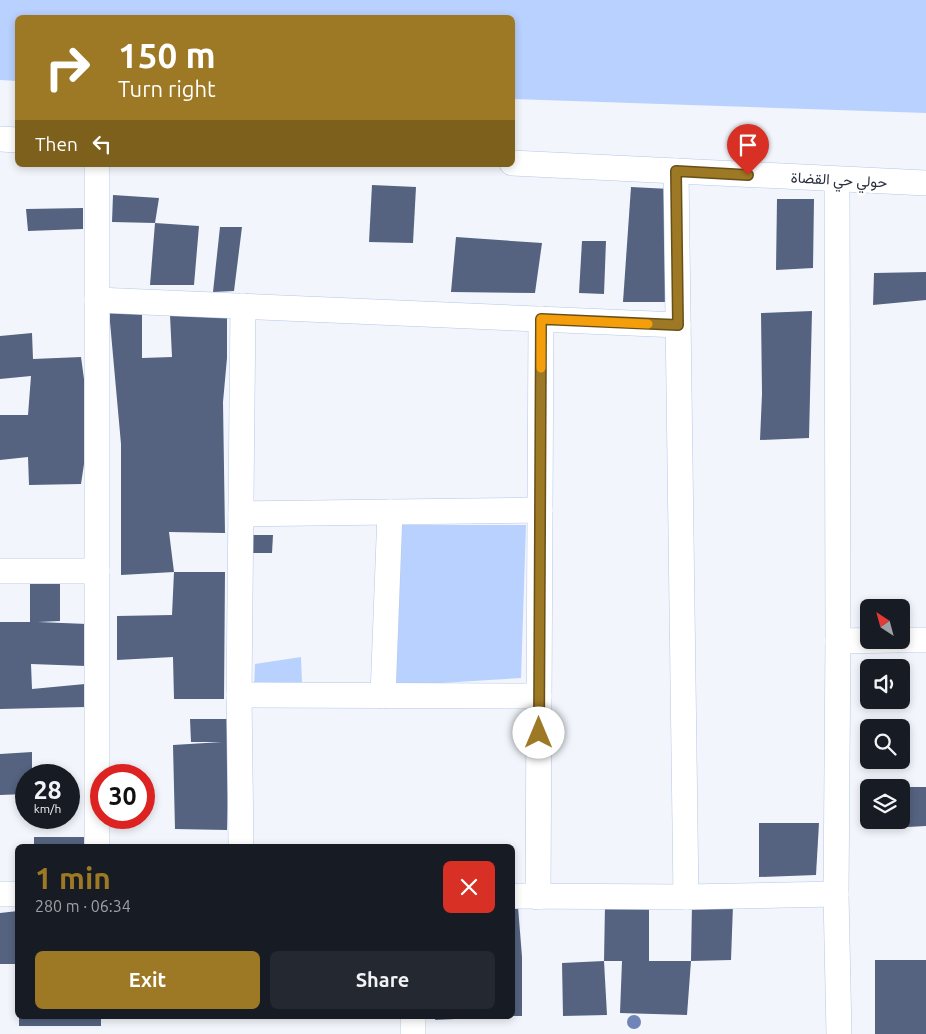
<!DOCTYPE html>
<html lang="en">
<head>
<meta charset="utf-8">
<style>
  :root { --surface:#171b24; --page:#242831; --text:#f1f3f6; --muted:#9ea1a6; --accent:#9e7925 }
  body { margin:0; font-family:Ubuntu,Vazirmatn,sans-serif; background:var(--page); color:var(--text); height:100vh; display:flex; flex-direction:column; font-size:19px; white-space:nowrap }
  * { box-sizing:border-box; margin:0 }
  p { font-size:16px; color:var(--muted) }
  .icon { flex:none; width:28px; height:28px; fill:none; stroke:currentColor; stroke-width:2; stroke-linecap:round; stroke-linejoin:round }
  .map { position:relative; flex:1; overflow:hidden }
  .side { position:absolute; left:15px; top:844px; width:500px; height:175px; display:flex; flex-direction:column; background:var(--surface); border-radius:8px; box-shadow:0 2px 8px #0003 }
  .side>* { flex:none }
  .banner { position:absolute; left:15px; top:15px; width:500px; height:152px; border-radius:8px; box-shadow:0 2px 8px #0003; background:#9e7925; color:#fff; overflow:hidden }
  .needle { width:32px; rotate:324deg }
  .controls { position:absolute; left:860px; top:599px; display:grid; gap:10px }
  .controls a { display:grid; place-items:center; width:50px; height:50px; border-radius:8px; background:var(--surface); box-shadow:0 2px 8px #0003; font-size:25px }
  .speed { position:absolute; left:15px; top:764px; display:flex; gap:10px; font-size:25px; font-weight:700; text-align:center }
  .speed>* { display:grid; place-content:center; width:65px; height:65px; border-radius:50%; background:var(--surface); box-shadow:0 2px 8px #0003; line-height:1 }
  .speed small { font-size:12px; font-weight:400 }
  .speed .limit { border:8px solid #d22; background:#fff; color:#111 }
  .pin { position:absolute; display:grid; place-items:center; width:42px; height:42px; color:#fff; margin:-51px -21px; border-radius:50% 50% 50% 0; rotate:-45deg; box-shadow:0 0 5px #0007 }
  .pin .icon { rotate:45deg }
  .me { position:absolute; width:55px; margin:-28px; rotate:0deg; stroke-linejoin:round; filter:drop-shadow(0 0 4px #0008) }
  .turn { display:flex; align-items:center; gap:18px; height:105px; padding:0 20px; font-size:22px }
  .turn .icon { width:65px; height:65px; stroke-width:2.5 }
  .turn b { display:block; font-size:35px; line-height:42px }
  .then { display:flex; align-items:center; height:48px; padding:0 20px; background:#0003; gap:10px; font-size:19px }
  .round { display:grid; place-items:center; flex:none; width:52px; height:52px; border-radius:8px; background:var(--page) }
  .overview { display:flex; align-items:center; justify-content:space-between; height:85px; padding:0 20px }
  h1 { font-size:30px; font-weight:700; line-height:38px; color:var(--accent) }
  .action { display:flex; gap:10px; margin-top:auto; padding:10px 20px }
  .action a { flex:1; height:58px; border-radius:8px; background:var(--accent); color:#fff; font-size:20px; font-weight:700; line-height:58px; text-align:center }
  .action a+a { background:var(--page); color:var(--text) }
  .map>svg:first-child { display:block }
</style>
</head>
<body>
<div class="map">
<svg width="926" height="1034" viewBox="0 0 926 1034">
  <rect width="100%" height="100%" fill="#f2f6fc"/>
  <g fill="#b9d1ff">
    <path d="M0 0H926V113L513 99 512 18H18L17 81 0 80Z"/>
    <path d="M400 525H526L521 678 393 686Z"/>
    <path d="M301 657 302 683 254 687 255 664Z"/>
  </g>
  <g fill="#556380">
    <path d="M372 185 416 187 413 243 369 242Z"/>
    <path d="M631 187 670 189 667 302H623Z"/>
    <path d="M113 195 159 198 155 223 112 222Z"/>
    <path d="M777 199H814L813 268 776 270Z"/>
    <path d="M83 208V229L28 231 26 209Z"/>
    <path d="M155 223 199 226 194 285H150Z"/>
    <path d="M220 227H242L234 291 213 292Z"/>
    <path d="M456 237 542 243 535 293 451 292Z"/>
    <path d="M582 241H606L604 294 579 293Z"/>
    <path d="M926 272V300L873 305 874 273Z"/>
    <path d="M109 311H142V358L172 357 170 315 227 316V358L223 402 225 533 169 532 174 572 121 575V444Z"/>
    <path d="M812 311 809 438 760 440 762 394 761 313Z"/>
    <path d="M32 333 33 359 81 357 84 379 85 420 84 464 81 484 29 485 28 457 0 460V415H28L31 376 0 379V336Z"/>
    <path d="M253 535H273L272 553H252Z"/>
    <path d="M174 572H225L224 699H174L173 657 117 660V616L172 615Z"/>
    <path d="M60 581V621L38 622 87 624 86 666 31 664 32 689 85 684V707L0 709V622H30V584Z"/>
    <path d="M190 719H230L227 830 175 829 173 745 222 742H191Z"/>
    <path d="M32 752V775H26V794L0 795V754Z"/>
    <path d="M901 787H926V826L871 829 872 820H901Z"/>
    <path d="M759 823H819L816 875 759 877Z"/>
    <path d="M34 837H90L89 846H34Z"/>
    <path d="M692 903 733 905 731 960 691 961Z"/>
    <path d="M649 904V961H691L687 1015 620 1013 622 961H604L607 1015 563 1016 562 963 604 961 605 905Z"/>
    <path d="M512 907H518L522 957V1016H512Z"/>
    <path d="M18 911V964H0V913Z"/>
    <rect x="875" y="960" width="51" height="74"/>
    <rect x="19" y="1016" width="82" height="10"/>
    <path d="M436 1016H475V1018L435 1020Z"/>
  </g>
  <g fill="none" stroke-linecap="round" stroke-linejoin="round">
    <defs>
      <g id="minor">
        <path d="M0 139 18 140"/>
        <path d="M512 163 926 183"/>
        <path d="M676 171 686 897"/>
        <path d="M837 180 838 641 836 894 839 1034"/>
        <path d="M97 300 678 325"/>
        <path d="M241 514 540 510"/>
        <path d="M0 571H97"/>
        <path d="M901 640H926"/>
        <path d="M838 641 896 640"/>
        <path d="M239 695 539 696"/>
        <path d="M383 696 390 512"/>
        <path d="M97 846V165"/>
        <path d="M241 846 239 695 243 306"/>
        <path d="M0 894H18"/>
        <path d="M512 896 686 897 836 894"/>
        <path d="M538 897 541 319"/>
        <path d="M413 1016V1034"/>
      </g>
    </defs>
    <use href="#minor" stroke="#b6c7e7" stroke-width="26"/>
    <use href="#minor" stroke="#fff" stroke-width="25"/>
  </g>
  <circle fill="#7084b8" cx="634" cy="1022" r="7"/>
  <g fill="none" stroke-linecap="round" stroke-linejoin="round">
    <defs>
      <path id="route" d="M539 733 541 319 678 325 676 171 748 175"/>
    </defs>
    <use href="#route" stroke="#674f18" stroke-width="12"/>
    <use href="#route" stroke="#9e7925" stroke-width="9"/>
    <path stroke="#f59e0b" stroke-width="9" d="M541 368V319L648 324"/>
  </g>
  <g text-anchor="middle" stroke-width="5" stroke-linejoin="round" paint-order="stroke">
    <g font-size="15" fill="#2b313e" stroke="#fff">
      <text transform="translate(839 180) rotate(3)" y="5">حولي حي القضاة</text>
    </g>
  </g>
</svg>
<div class="controls">
<a><svg class="needle" viewBox="-14 -14 28 28"><path d="M0-13l5 13h-10z" fill="#e53935"/><path d="M0 13l5-13h-10z" fill="#9ea1a6"/></svg></a>
<a><svg class="icon" aria-label="sound" viewBox="0 0 24 24"><path d="M4 9h4l5-4v14l-5-4H4zM17 9q2 3 0 6"/></svg></a>
<a><svg class="icon" aria-label="search" viewBox="0 0 24 24"><circle cx="10" cy="10" r="6"/><path d="M15 15l6 6"/></svg></a>
<a><svg class="icon" aria-label="layers" viewBox="0 0 24 24"><path d="M12 4l9 5-9 5-9-5zM3 14l9 5 9-5"/></svg></a>
</div>
<div class="speed"><div>28<small>km/h</small></div><div class="limit">30</div></div>
<div class="pin" style="left:748px;top:175px;background:#d93025"><svg class="icon" aria-label="arrive" viewBox="0 0 24 24"><path d="M6 21V4h12l-3 4 3 4H6"/></svg></div>
<svg class="me" style="left:539px;top:733px" viewBox="-20 -20 40 40"><circle r="19" fill="#fff"/><path d="M0-13L10 11 0 6-10 11z" fill="#9e7925"/></svg>
<div class="banner">
<div class="turn"><svg class="icon" aria-label="right" viewBox="0 0 24 24"><path d="M7 20v-9h11M14 6l5 5-5 5"/></svg><div><b>150 m</b>Turn right</div></div>
<div class="then">Then<svg class="icon" aria-label="left" viewBox="0 0 24 24"><path d="M17 20v-9H6M10 6l-5 5 5 5"/></svg></div>
</div>
<section class="side">
<div class="overview"><div><h1>1 min</h1><p>280 m · 06:34</p></div><a class="round" style="background:#d93025;color:#fff"><svg class="icon" aria-label="close" viewBox="0 0 24 24"><path d="M6 6l12 12M18 6L6 18"/></svg></a></div>
<div class="action"><a>Exit</a><a>Share</a></div>
</section>
</div>
</body>
</html>
